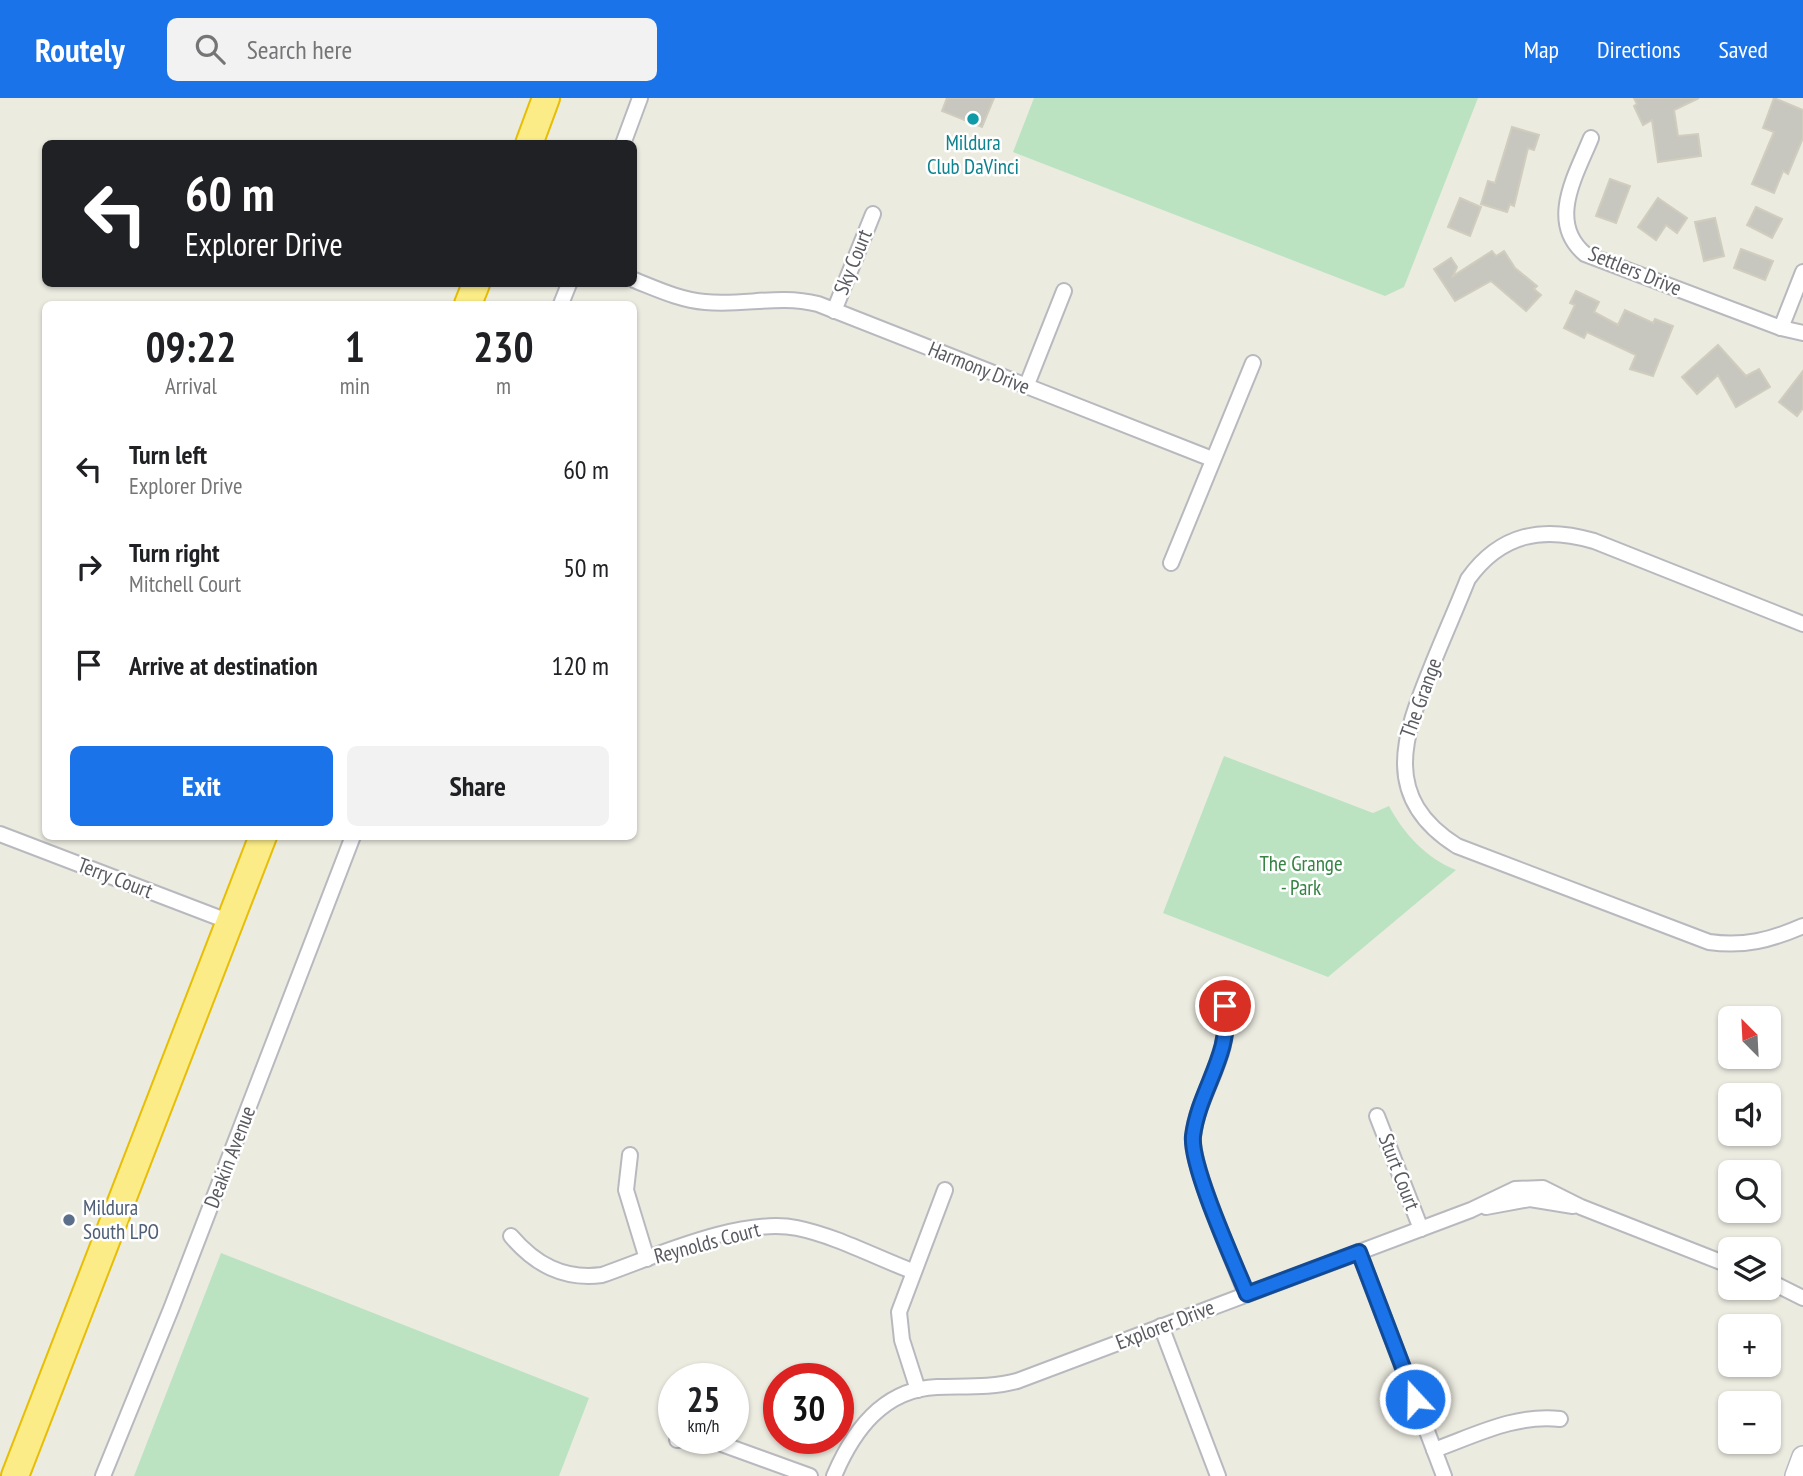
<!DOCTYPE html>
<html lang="en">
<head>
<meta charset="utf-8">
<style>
  :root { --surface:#fff; --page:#f2f2f2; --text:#202124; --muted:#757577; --accent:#1a73e8 }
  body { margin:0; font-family:"PT Sans Narrow",sans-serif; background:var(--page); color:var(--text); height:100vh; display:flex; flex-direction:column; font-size:26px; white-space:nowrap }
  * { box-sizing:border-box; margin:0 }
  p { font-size:23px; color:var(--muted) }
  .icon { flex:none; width:38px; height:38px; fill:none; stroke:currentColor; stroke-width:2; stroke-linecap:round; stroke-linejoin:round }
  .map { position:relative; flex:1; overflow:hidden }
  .sheet { position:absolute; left:42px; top:203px; width:595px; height:539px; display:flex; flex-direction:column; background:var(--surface); border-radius:10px; box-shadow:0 2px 5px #0004 }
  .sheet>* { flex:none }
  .hud { position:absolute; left:42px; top:42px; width:595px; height:147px; border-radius:10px; box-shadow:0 2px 5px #0004; background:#202124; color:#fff; overflow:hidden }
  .needle { width:46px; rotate:336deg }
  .fabs { position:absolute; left:1718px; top:908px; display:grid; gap:14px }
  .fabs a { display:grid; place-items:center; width:63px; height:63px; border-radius:10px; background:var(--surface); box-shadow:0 2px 5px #0004; font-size:35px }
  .speed { position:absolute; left:658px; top:1265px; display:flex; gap:14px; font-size:35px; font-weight:700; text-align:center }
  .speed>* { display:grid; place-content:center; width:91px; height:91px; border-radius:50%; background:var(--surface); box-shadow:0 2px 5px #0004; line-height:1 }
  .speed small { font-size:18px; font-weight:400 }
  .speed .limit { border:10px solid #d22; background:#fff; color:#111 }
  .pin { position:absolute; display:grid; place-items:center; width:60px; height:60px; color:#fff; margin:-30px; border:4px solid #fff; border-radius:50%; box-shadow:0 2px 7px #0007 }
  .me { position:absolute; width:77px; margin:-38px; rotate:339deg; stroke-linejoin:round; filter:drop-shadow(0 0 5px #0008) }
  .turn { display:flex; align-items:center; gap:24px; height:147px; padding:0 28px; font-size:32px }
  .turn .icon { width:91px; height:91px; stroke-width:2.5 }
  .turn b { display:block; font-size:49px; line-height:60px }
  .eta { display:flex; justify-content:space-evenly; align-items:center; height:119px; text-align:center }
  .eta b { font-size:42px; font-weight:600; line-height:49px }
  .action { display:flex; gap:14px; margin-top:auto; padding:14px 28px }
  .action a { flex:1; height:80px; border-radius:10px; background:var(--accent); color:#fff; font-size:28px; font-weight:600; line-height:80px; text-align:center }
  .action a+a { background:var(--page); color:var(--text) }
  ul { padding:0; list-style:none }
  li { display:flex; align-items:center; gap:21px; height:98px; padding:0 28px }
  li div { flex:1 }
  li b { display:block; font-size:26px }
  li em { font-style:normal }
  header { display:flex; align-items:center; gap:42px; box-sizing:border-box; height:98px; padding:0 35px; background:var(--accent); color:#fff }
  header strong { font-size:33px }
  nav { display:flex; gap:38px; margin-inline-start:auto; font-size:24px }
  .search { width:490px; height:63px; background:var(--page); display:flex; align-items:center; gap:18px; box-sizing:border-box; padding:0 24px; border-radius:10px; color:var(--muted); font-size:26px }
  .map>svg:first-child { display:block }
</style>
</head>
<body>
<header>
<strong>Routely</strong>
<div class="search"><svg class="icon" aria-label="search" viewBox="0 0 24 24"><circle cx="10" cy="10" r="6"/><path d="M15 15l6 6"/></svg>Search here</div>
<nav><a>Map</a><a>Directions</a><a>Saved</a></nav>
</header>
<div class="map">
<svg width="1803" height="1378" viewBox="0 0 1803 1378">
  <rect width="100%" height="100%" fill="#ecebe0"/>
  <g fill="#bce3c1">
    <path d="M1034 0H1478L1404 189 1385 198 1013 54Z"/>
    <path d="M1224 658 1373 715 1389 708C1404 736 1426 760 1456 772L1328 879 1163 815Z"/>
    <path d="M221 1155 589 1300 559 1378H134Z"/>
  </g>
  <g fill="#c8c7bf" stroke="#d0cdbe" stroke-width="2">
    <path d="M947 0H994L982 29 942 13Z"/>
    <path d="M1634 0H1699L1674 12 1678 38 1698 36 1701 58 1658 64 1652 22 1643 27 1634 8 1637 6Z"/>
    <path d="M1774 0 1803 12V40L1788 76 1783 73 1774 95 1752 86 1774 34 1763 30Z"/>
    <path d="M1512 29 1539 37 1534 52 1528 50 1514 108 1510 106 1507 114 1481 106 1488 83 1495 85Z"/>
    <path d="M1610 81 1630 88 1616 125 1596 118Z"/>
    <path d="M1460 100 1481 109 1470 138 1448 129Z"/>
    <path d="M1658 100 1687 120 1677 135 1666 127 1656 142 1638 129Z"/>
    <path d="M1756 109 1782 121 1772 140 1747 127Z"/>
    <path d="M1715 120 1724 158 1704 163 1695 124Z"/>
    <path d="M1741 151 1773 163 1765 182 1734 170Z"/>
    <path d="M1492 153 1496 158 1504 153 1515 170 1537 188 1534 191 1541 197 1526 213 1491 183 1455 203 1434 171 1451 160 1457 169 1453 178Z"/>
    <path d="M1576 193 1599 204 1594 214 1618 227 1625 212 1653 225 1655 221 1673 228 1653 278 1630 271 1636 257 1587 234 1584 240 1564 230 1575 207 1570 205Z"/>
    <path d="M1718 247 1746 278 1759 271 1770 289 1736 309 1718 277 1697 296 1682 279Z"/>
    <path d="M1803 273V310L1797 318 1779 304Z"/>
  </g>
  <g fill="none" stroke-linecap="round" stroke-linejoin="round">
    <defs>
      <g id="street">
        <path d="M1591 40C1576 77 1547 124 1585 156L1781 230 1803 235"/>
        <path d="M623 46 640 0"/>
        <path d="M634 182C657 191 680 202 705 204 745 208 778 196 818 206L1212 361"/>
        <path d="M561 206 569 186"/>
        <path d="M834 213 873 116"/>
        <path d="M1781 230 1803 174"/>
        <path d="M1026 289 1064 193"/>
        <path d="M1171 465 1253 265"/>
        <path d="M1803 526 1594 443C1543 428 1501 435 1468 481 1456 511 1443 540 1431 570 1403 639 1381 700 1457 748L1709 844C1744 849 1771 842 1803 828"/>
        <path d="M0 736 230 824"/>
        <path d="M1225 908C1232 960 1199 991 1193 1038 1190 1067 1234 1164 1246 1196"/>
        <path d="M1377 1018 1421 1131"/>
        <path d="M630 1057 626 1092 647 1161"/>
        <path d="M1486 1109 1530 1101 1573 1108"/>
        <path d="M511 1138C535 1166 563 1182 602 1177 656 1158 741 1119 797 1130 836 1138 875 1159 912 1173"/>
        <path d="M1359 1154 1444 1378"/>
        <path d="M1769 1183 1803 1200"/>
        <path d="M1161 1228 1218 1378"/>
        <path d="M918 1292 902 1242 899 1214 945 1092"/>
        <path d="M705 1340 810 1378"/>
        <path d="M677 1342 690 1340"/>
        <path d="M1434 1352C1476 1337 1515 1316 1560 1321"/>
        <path d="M103 1378 171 1211 353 738"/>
        <path d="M834 1378C853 1333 883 1291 937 1289 964 1288 991 1290 1017 1283L1471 1112 1515 1091 1543 1090 1581 1109 1731 1168"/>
      </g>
      <path id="secondary" d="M1796 1378 1803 1359"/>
      <g id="highway">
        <path d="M529 46 546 0"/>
        <path d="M468 206 476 186"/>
        <path d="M15 1378 263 738"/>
      </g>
    </defs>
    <use href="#street" stroke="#b8b9bf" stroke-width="18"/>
    <use href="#secondary" stroke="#b9bbc2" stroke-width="24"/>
    <use href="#highway" stroke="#e7be04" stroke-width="30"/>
    <use href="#street" stroke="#fff" stroke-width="14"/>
    <use href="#secondary" stroke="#fff" stroke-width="21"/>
    <use href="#highway" stroke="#fbec88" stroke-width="26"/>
  </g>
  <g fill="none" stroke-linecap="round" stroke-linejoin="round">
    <defs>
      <path id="route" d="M1225 908C1232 957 1199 991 1193 1038 1190 1068 1234 1164 1247 1196L1359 1154 1415 1301"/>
    </defs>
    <use href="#route" stroke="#114b97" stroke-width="18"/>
    <use href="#route" stroke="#1a73e8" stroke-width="12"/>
  </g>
  <circle fill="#0f9aa8" stroke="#fff" stroke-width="2.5" cx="973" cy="21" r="7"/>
  <circle fill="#5c6f8a" stroke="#fff" stroke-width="2.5" cx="69" cy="1122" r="7"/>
  <g text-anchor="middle" stroke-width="5" stroke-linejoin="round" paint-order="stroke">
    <g font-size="21" fill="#0d838f" stroke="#fff">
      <text x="973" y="52">Mildura<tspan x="973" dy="24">Club DaVinci</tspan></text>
    </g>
    <g font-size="21" fill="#595b61" stroke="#fff">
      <text transform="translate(853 164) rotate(-68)" y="7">Sky Court</text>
      <text transform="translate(1635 173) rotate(22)" y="7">Settlers Drive</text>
      <text transform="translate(979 270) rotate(22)" y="7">Harmony Drive</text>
      <text transform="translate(1421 600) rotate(-70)" y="7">The Grange</text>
      <text transform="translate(115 780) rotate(21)" y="7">Terry Court</text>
      <text transform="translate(230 1059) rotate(-69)" y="7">Deakin Avenue</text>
      <text transform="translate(1399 1074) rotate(69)" y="7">Sturt Court</text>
      <text transform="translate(707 1145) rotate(-15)" y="7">Reynolds Court</text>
      <text transform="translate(1165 1227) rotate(-21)" y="7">Explorer Drive</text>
    </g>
    <g font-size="21" fill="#368343" stroke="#fff">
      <text x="1301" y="773">The Grange<tspan x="1301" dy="24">- Park</tspan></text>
    </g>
    <g font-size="21" fill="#4e5e75" stroke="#fff" text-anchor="start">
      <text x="83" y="1117">Mildura<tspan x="83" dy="24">South LPO</tspan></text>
    </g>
  </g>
</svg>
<div class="fabs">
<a><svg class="needle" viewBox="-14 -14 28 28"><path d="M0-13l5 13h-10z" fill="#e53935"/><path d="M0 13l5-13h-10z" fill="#757577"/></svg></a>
<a><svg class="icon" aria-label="sound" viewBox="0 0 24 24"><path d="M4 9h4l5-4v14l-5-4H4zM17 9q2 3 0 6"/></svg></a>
<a><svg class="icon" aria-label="search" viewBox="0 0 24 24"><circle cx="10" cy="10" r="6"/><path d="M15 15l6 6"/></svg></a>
<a><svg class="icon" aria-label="layers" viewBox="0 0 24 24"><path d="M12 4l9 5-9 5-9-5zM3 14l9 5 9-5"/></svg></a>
<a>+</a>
<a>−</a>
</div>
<div class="speed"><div>25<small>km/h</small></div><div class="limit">30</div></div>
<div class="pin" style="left:1225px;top:908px;background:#d93025"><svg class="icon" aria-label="arrive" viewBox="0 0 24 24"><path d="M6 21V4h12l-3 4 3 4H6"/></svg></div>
<svg class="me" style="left:1415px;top:1301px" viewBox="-20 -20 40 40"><circle r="17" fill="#1a73e8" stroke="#fff" stroke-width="3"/><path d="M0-11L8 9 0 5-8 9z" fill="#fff"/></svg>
<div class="hud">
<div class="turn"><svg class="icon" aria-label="left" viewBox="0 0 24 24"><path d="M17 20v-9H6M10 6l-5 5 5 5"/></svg><div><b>60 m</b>Explorer Drive</div></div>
</div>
<section class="sheet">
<div class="eta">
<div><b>09:22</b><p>Arrival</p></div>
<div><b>1</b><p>min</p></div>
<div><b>230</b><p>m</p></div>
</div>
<ul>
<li><svg class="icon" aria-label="left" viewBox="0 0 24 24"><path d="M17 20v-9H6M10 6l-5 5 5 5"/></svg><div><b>Turn left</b><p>Explorer Drive</p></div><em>60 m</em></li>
<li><svg class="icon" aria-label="right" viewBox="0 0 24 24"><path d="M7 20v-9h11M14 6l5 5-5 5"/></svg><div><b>Turn right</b><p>Mitchell Court</p></div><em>50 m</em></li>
<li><svg class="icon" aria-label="arrive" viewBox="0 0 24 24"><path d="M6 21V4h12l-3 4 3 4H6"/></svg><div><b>Arrive at destination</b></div><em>120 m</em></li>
</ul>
<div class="action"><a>Exit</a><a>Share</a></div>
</section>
</div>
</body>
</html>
